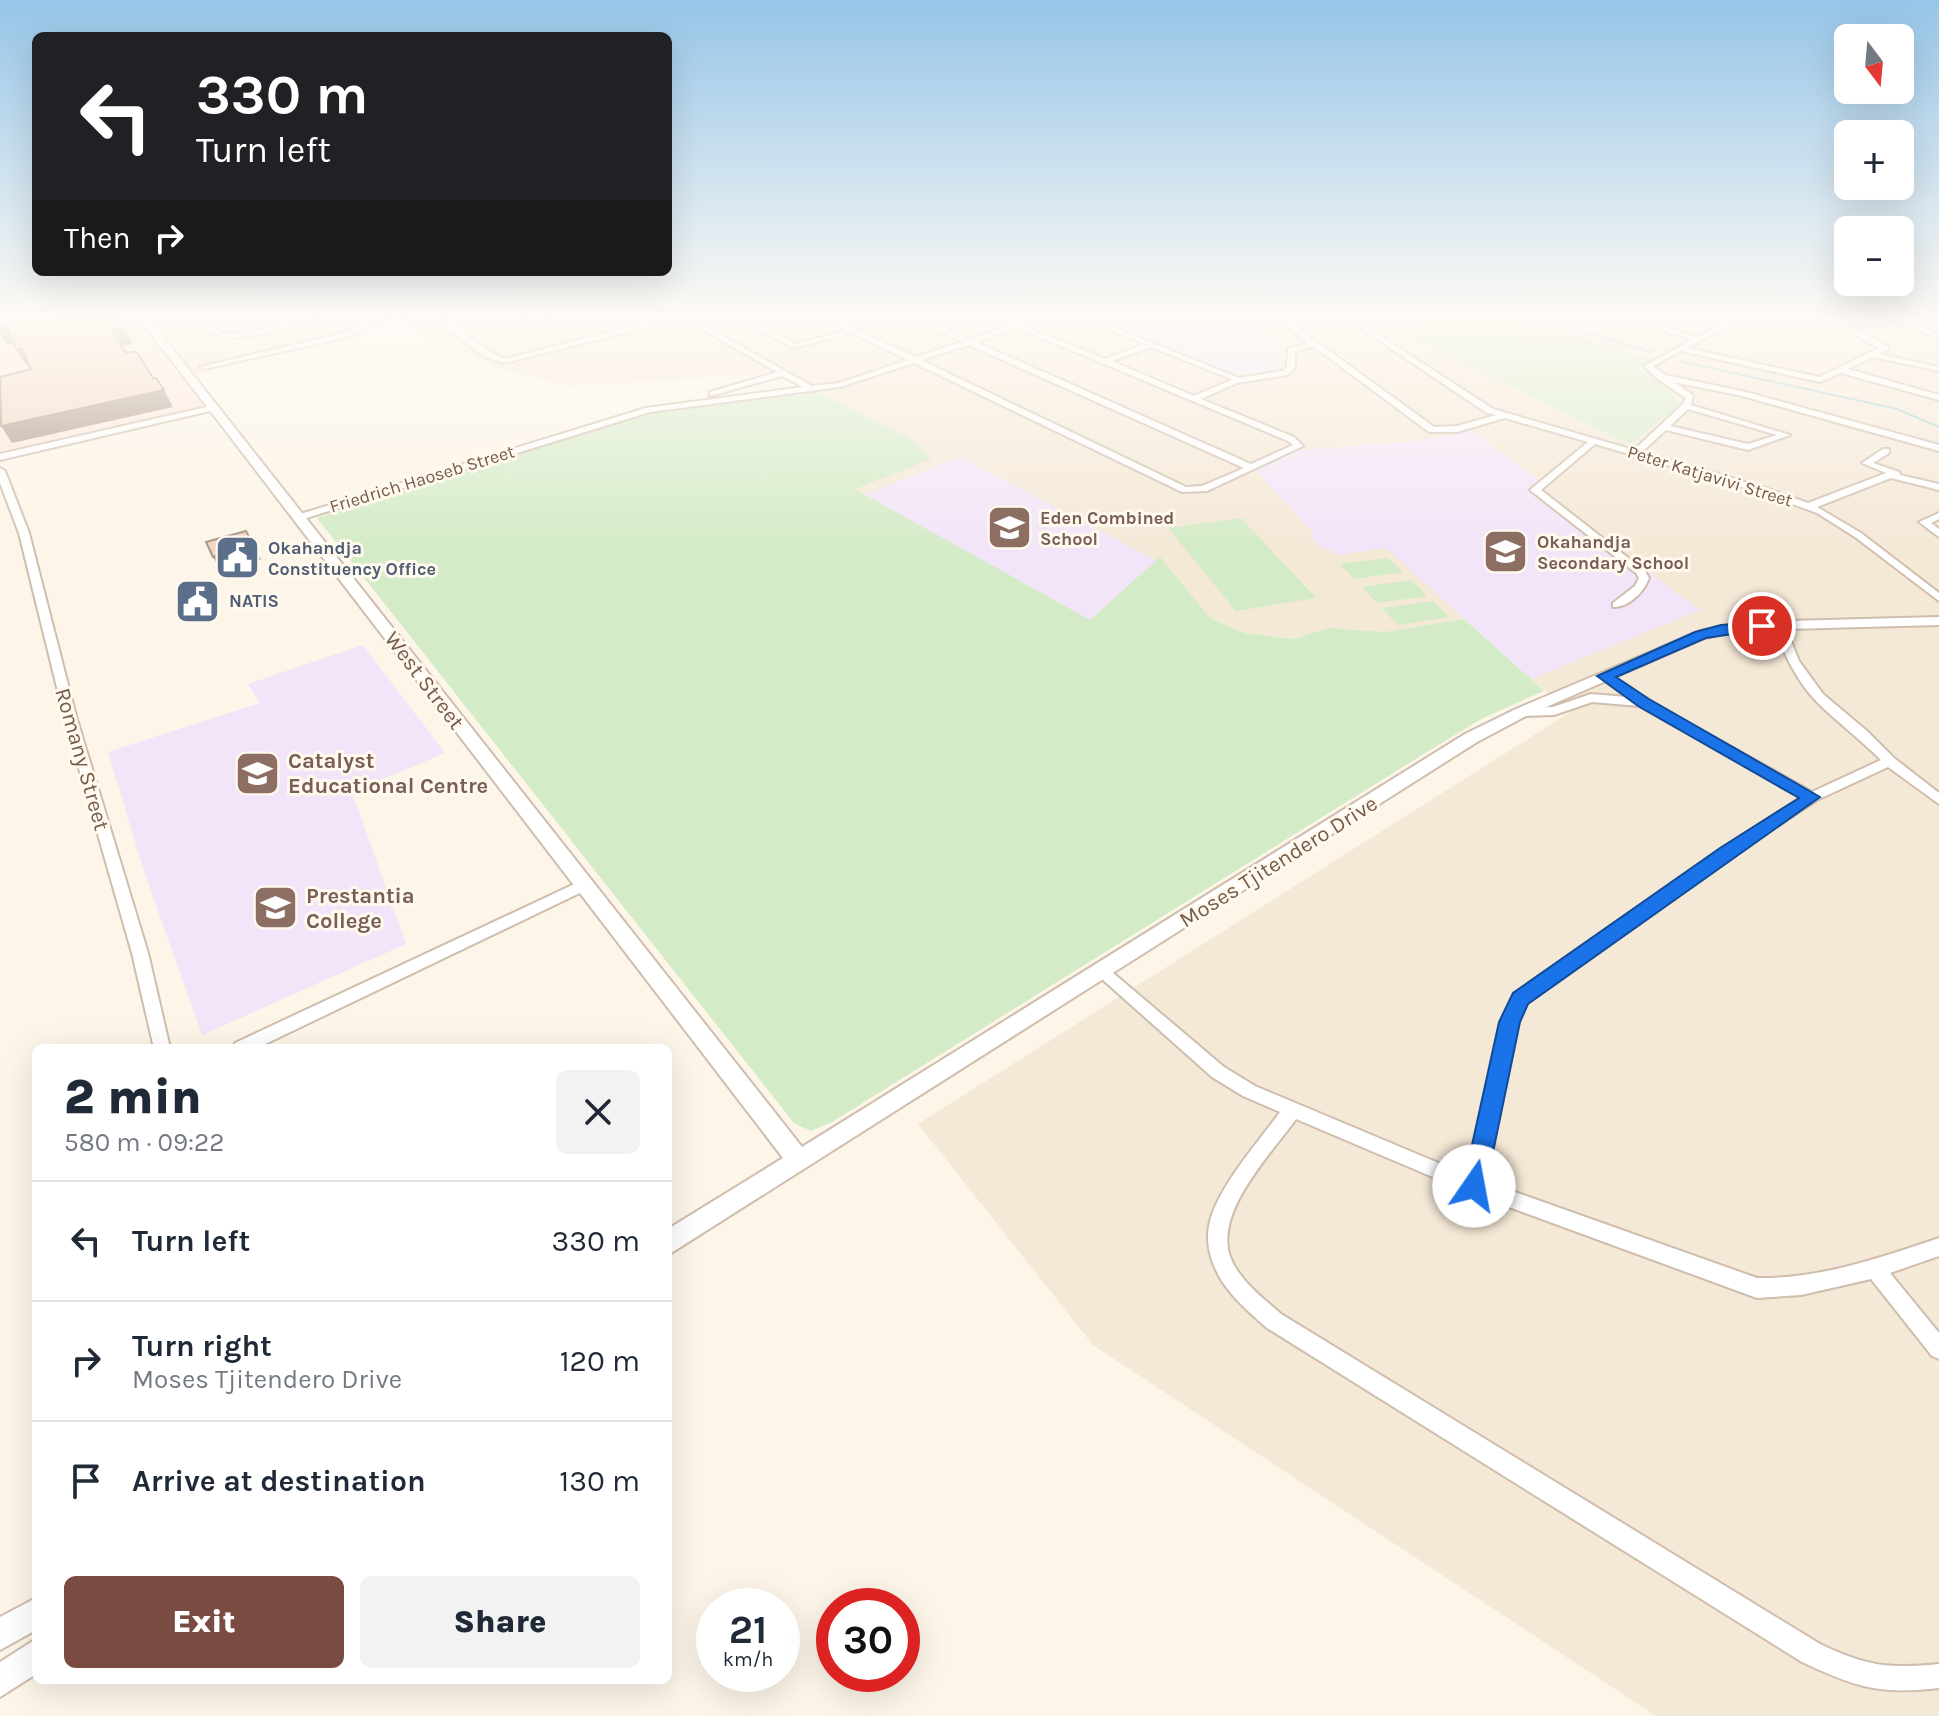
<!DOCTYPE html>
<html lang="en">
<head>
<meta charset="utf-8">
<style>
  :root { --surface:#fff; --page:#f2f2f3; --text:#1f2937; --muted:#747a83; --line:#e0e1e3; --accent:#794b41 }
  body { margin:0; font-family:Karla,sans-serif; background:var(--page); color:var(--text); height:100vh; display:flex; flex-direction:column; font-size:30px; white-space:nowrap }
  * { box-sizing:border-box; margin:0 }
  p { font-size:26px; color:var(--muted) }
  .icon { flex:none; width:44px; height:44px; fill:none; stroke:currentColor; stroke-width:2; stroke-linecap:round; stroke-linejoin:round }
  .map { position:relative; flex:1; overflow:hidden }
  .side { position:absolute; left:32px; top:1044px; width:640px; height:640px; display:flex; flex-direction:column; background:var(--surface); border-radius:12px; box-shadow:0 8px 32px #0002 }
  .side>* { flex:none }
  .guide { position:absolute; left:32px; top:32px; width:640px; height:244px; border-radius:12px; box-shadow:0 8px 32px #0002; background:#202124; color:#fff; overflow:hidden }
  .needle { width:52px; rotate:164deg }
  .buttons { position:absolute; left:1834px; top:24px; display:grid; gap:16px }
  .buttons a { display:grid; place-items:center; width:80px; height:80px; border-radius:12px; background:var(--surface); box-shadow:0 8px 32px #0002; font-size:40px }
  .speed { position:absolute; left:696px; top:1588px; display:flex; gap:16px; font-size:40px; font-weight:700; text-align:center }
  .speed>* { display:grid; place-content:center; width:104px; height:104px; border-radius:50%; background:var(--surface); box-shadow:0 8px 32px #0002; line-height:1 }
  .speed small { font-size:20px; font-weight:400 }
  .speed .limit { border:12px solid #d22; background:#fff; color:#111 }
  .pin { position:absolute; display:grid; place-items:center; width:68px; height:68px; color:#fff; margin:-34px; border:4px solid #fff; border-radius:50%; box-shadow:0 2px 8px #0007 }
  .me { position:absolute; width:88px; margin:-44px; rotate:12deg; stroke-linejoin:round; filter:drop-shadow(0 0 6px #0008) }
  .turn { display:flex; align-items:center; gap:28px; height:168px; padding:0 32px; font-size:36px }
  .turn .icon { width:104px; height:104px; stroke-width:2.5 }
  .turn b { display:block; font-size:56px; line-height:68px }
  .then { display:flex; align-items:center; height:76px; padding:0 32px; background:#0003; gap:16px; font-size:30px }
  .round { display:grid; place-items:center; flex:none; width:84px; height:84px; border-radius:12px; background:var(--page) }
  .head { display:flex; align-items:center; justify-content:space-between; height:136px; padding:0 32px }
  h1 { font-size:48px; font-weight:800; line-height:60px }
  .button { display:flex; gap:16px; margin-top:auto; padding:16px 32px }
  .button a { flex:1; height:92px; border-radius:12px; background:var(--accent); color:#fff; font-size:32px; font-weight:800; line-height:92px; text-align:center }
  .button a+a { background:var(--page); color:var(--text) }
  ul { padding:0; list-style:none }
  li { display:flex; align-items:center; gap:24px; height:120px; padding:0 32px; border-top:2px solid var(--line) }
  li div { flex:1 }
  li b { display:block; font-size:30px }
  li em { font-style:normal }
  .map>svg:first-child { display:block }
</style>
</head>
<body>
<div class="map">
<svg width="1939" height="1716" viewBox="0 0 1939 1716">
  <rect width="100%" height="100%" fill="#fcf5e8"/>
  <path fill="#f4e8d6" d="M144 314H1939V1716H1656L1093 1345 918 1124 1569 713 1465 619 1384 632 1329 628 1293 639 1245 633 1211 619 1160 558 1090 620 854 488 932 458 783 373 567 386 492 366 397 322 186 377Z"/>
  <path fill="#fde7dc" d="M0 314H137L211 408 0 457Z"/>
  <g fill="#f2e4f9">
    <path d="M1085 314H1242L1270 336 1279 371 1233 373Z"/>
    <path d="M1470 430 1548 487 1544 492 1548 498 1700 610 1531 679 1386 548 1335 555 1328 548 1323 549 1310 536 1315 534 1255 470 1298 450 1407 442 1448 436Z"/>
    <path d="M961 457 1157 561 1090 620 864 495Z"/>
    <path d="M363 645 445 753 352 792 406 944 202 1035 144 871 108 752 260 703 248 684Z"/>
  </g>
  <g fill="#d3ebc6">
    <path d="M1462 319C1527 320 1590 338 1652 359L1638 368 1668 389 1680 404 1631 444 1397 331Z"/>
    <path d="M811 389 909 438 932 459 855 489 1090 620 1160 557 1211 619 1245 633 1293 639 1329 628 1384 632 1464 619 1544 691 1483 718 1422 755 832 1122 811 1131 794 1123 317 518 502 455 649 410Z"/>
    <path d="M1241 518 1316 598 1236 611 1168 528Z"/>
    <path d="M1388 558 1403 572 1354 579 1340 564Z"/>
    <path d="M1411 580 1427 596 1377 603 1362 587Z"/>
    <path d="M1433 601 1449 617 1398 625 1382 608Z"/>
  </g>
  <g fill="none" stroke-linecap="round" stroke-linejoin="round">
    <g stroke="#a2ced8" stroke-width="2">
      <path d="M1493 314 1595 335 1651 352"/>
      <path d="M1679 361 1897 409 1939 427"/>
    </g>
    <defs>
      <g id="minor">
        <path d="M196 314H203C209 320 214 330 222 332 240 338 294 322 312 314H321C302 326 240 343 218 335 208 332 202 321 196 314Z"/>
        <path d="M382 314C401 314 429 315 446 321 466 329 481 350 505 359L677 314H694L689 317 812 386 839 383 908 360 852 333 793 348 725 314H734L797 344 847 330 816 314H825L915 357 962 342 903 314H912L969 339 1012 325 988 314H997L1019 323 1046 314H1056L1025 326 1105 359 1145 344 1072 314H1081L1239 378 1282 371 1287 367 1288 349 1308 343 1271 314H1279L1434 427 1457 426 1496 415 1487 413 1339 314H1347L1493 409 1634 450 1682 405 1686 398 1656 378 1644 366 1692 340 1608 314H1619L1698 337 1723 323 1695 314H1706L1732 321V325L1687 348 1819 377 1879 348 1846 330 1849 326 1888 346V350L1879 354 1939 367V371L1873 357 1848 369 1939 395V400L1841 373 1820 382 1681 351 1653 366 1665 375 1746 392 1939 445V451L1742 396 1674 382 1693 395 1691 405 1790 435 1748 450 1666 430 1642 452 1765 488 1808 503 1886 473 1862 463 1883 449H1889V453L1873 463 1899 472 1900 475 1939 484V490L1891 478 1817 507 1861 533 1939 593V601L1855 537 1817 513 1759 492 1595 444 1541 490 1645 571 1649 578C1644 592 1628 608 1613 607V603L1635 586 1639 578 1636 573 1530 490 1588 442 1505 418 1457 432H1429L1313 346 1295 352V368L1287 375 1237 383 1201 399 1294 437 1303 446 1207 491 1182 492 914 363 840 387 650 412 303 519H297V515L646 408 803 387 782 376 710 396V392L777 372 682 318 505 363 485 357 443 325 389 316 349 337 204 369 200 367 344 333ZM1018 328 1288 441 1293 445 1251 464 976 342ZM969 345 1244 468 1202 486 1186 487 921 360ZM1151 347 1231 379V380L1194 396 1112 361ZM1688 409 1777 435 1748 444 1670 426Z"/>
        <path d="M513 314 531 316 578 314 531 320Z"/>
        <path d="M1875 314C1898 314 1918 324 1939 334V339L1902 323Z"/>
        <path d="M211 406 215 408 214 410 0 460V454Z"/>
        <path d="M0 468 5 471 29 533 76 716 148 953 170 1048H154L132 953 64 716 19 533 0 483Z"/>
        <path d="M1939 513V519L1931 523 1939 529V537L1919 522Z"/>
        <path d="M1779 623 1785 626 1799 661 1823 694 1867 731 1894 758 1939 793V804L1888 767 1817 800 1732 856 1526 1003 1517 1022 1484 1181 1757 1278C1820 1279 1880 1258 1939 1238V1256L1890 1273 1939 1333V1359L1932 1356 1871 1279 1801 1295 1757 1298 1468 1192 1296 1119C1271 1154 1212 1214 1231 1259 1241 1282 1263 1298 1281 1314L1820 1644C1866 1666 1888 1669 1939 1664V1688C1880 1695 1855 1687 1802 1662L1267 1328C1252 1315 1236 1301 1224 1284 1213 1268 1205 1246 1209 1226 1216 1189 1258 1143 1280 1112L1243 1096 1212 1077 1093 971 1096 967 1101 965 1106 967 1224 1067 1255 1086 1467 1175 1501 1022 1514 995 1722 850 1802 797 1639 706 1592 702 1554 715 1522 716 1516 712 1522 708 1553 707 1591 694 1627 697 1601 678 1599 676 1605 673 1647 700 1812 792 1881 760C1860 739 1837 722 1816 701 1796 680 1784 653 1773 626Z"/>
        <path d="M583 880 590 885 588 889 257 1048H233L235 1043Z"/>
      </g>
      <g id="tertiary">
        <path d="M136 314H145L802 1147 1465 734 1516 709 1700 631 1745 622 1939 617V625L1745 630 1704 638 1528 715 1477 742 668 1255V1229L783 1158Z"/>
        <path d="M36 1598V1630L0 1650V1617Z"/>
        <path d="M36 1639V1674L0 1697V1662Z"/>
      </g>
    </defs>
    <use href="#minor" stroke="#cfbdad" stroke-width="4"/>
    <use href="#tertiary" stroke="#cfbdad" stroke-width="4"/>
    <use href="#minor" fill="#fff" fill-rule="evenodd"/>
    <use href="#tertiary" fill="#fff" fill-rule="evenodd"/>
  </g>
  <g fill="#a99586">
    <path d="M7 326 16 342 7 344 0 333V328Z"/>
    <path d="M125 328 133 344 121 346 112 330Z"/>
    <path d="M22 348 32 364 26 365 16 349Z"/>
    <path d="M164 390 173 407 12 443 1 426Z"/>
    <path d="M254 546 261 560 221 571 213 557Z"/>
  </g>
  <g fill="#f2d5bf" stroke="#a99586" stroke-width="2">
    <path d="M0 314H80L81 316 93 314H109L112 318 118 317 125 328 112 330 126 353 136 351 153 378H156L164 390 1 426 0 377 31 369 22 348 16 349 7 326 0 328Z"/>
    <path d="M246 531 254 546 213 557 206 542Z"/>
  </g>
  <linearGradient id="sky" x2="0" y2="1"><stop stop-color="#96c5e8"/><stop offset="0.57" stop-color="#fefaf5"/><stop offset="1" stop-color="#fefaf5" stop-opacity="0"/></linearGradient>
  <rect width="1939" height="554" fill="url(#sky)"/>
  <path fill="#1a73e8" stroke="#114b97" stroke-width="2" d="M1762 622 1767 623V629L1706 638 1616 677 1649 699 1820 797 1528 1004 1520 1022 1486 1186 1483 1194 1474 1197 1466 1194 1463 1186 1499 1022 1513 993 1720 848 1799 798 1638 706 1597 676 1695 632 1721 625Z"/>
  <defs>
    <symbol id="school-square" viewBox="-11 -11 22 22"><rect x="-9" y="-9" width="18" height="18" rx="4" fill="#8d6e63" stroke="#fff9ee"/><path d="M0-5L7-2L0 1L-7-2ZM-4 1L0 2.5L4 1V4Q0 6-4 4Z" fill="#fff"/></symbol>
    <symbol id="civic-square" viewBox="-11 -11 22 22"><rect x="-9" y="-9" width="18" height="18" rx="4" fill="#5c6f8a" stroke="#fff9ee"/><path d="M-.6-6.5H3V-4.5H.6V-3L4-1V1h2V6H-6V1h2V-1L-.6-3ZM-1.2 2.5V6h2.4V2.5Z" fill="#fff"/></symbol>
  </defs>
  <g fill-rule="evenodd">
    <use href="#school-square" x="984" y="502" width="51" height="51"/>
    <use href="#school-square" x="1480" y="526" width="51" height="51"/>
    <use href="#civic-square" x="212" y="532" width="51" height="51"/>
    <use href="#civic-square" x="172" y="576" width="51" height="51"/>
    <use href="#school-square" x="232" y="748" width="51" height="51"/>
    <use href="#school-square" x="250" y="882" width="51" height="51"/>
  </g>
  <g text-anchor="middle" stroke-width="6" stroke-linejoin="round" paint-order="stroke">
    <g font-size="18" fill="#775c4b" stroke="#fff9ee">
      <text transform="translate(1710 476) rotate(17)" y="6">Peter Katjavivi Street</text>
      <text transform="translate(422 479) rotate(-17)" y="6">Friedrich Haoseb Street</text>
    </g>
    <g font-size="18" font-weight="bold" fill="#785e54" stroke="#fff9ee" text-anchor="start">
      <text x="1040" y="524">Eden Combined<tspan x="1040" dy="21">School</tspan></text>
      <text x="1537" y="548">Okahandja<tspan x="1537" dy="21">Secondary School</tspan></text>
    </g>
    <g font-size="18" font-weight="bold" fill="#4e5e75" stroke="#fff9ee" text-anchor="start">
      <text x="268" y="554">Okahandja<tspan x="268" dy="21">Constituency Office</tspan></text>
      <text x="229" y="607">NATIS</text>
    </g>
    <g font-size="22" fill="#775c4b" stroke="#fff9ee">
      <text transform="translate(425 680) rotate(53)" y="8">West Street</text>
      <text transform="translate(83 759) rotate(74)" y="8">Romany Street</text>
      <text transform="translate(1278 861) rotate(-32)" y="8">Moses Tjitendero Drive</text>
    </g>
    <g font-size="22" font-weight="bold" fill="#785e54" stroke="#fff9ee" text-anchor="start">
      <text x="288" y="768">Catalyst<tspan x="288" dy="25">Educational Centre</tspan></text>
      <text x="306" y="903">Prestantia<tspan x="306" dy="25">College</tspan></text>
    </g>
  </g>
</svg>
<div class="buttons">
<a><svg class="needle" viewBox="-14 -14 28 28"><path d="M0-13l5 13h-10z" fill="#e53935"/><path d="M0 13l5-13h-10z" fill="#747a83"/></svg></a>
<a>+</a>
<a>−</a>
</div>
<div class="speed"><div>21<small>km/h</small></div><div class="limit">30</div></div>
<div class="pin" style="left:1762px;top:626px;background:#d93025"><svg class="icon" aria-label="arrive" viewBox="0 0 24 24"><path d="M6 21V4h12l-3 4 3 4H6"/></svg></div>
<svg class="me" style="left:1474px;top:1186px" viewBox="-20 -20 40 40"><circle r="19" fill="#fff"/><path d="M0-13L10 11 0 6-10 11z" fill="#1a73e8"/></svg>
<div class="guide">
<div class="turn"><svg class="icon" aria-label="left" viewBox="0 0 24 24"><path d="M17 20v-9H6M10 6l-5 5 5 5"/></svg><div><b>330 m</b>Turn left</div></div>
<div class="then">Then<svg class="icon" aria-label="right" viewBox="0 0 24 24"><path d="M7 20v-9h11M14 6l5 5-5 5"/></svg></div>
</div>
<section class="side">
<div class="head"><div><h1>2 min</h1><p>580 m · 09:22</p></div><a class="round"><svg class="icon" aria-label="close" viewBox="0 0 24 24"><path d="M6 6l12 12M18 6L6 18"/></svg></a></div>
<ul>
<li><svg class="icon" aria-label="left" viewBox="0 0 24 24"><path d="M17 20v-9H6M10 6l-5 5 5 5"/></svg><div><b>Turn left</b></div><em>330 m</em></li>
<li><svg class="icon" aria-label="right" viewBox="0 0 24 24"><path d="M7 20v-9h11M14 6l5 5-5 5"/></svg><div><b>Turn right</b><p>Moses Tjitendero Drive</p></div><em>120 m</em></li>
<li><svg class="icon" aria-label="arrive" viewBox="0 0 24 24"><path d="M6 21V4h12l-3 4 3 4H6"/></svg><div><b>Arrive at destination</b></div><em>130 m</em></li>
</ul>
<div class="button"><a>Exit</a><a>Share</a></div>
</section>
</div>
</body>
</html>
